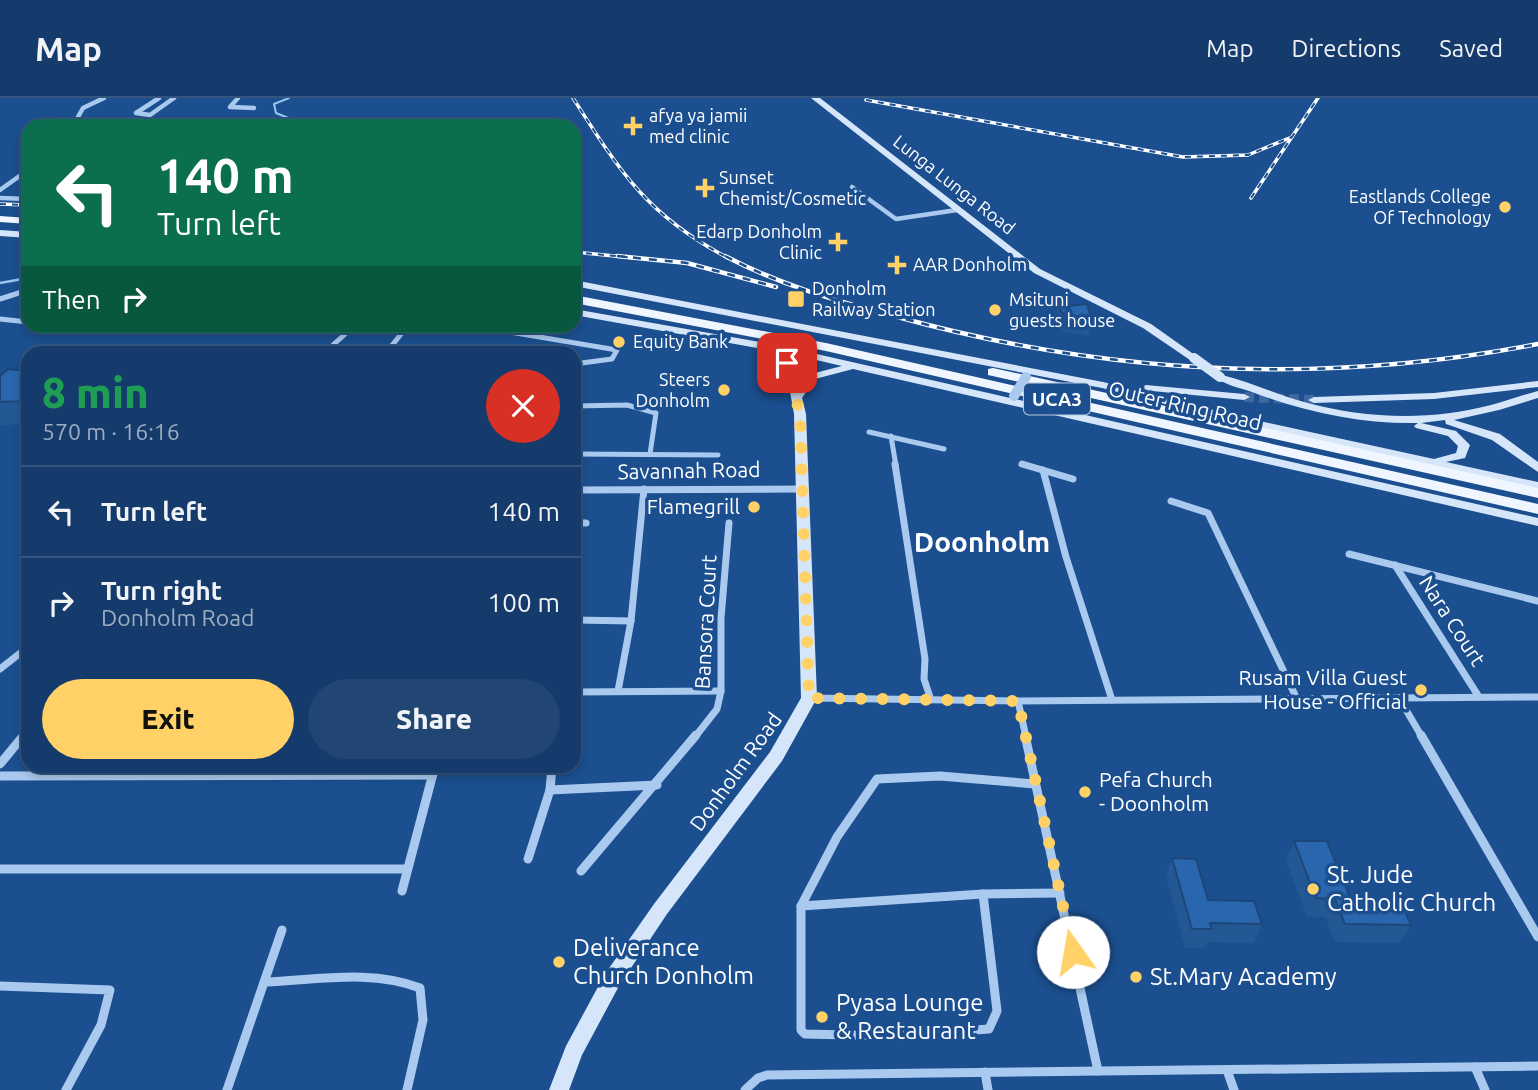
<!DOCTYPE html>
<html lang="en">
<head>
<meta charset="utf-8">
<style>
  :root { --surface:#143b6b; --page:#214673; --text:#f1f3f6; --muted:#9dadc1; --line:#33557e; --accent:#ffd166 }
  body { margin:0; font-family:Ubuntu,sans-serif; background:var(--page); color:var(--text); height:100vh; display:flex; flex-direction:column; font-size:26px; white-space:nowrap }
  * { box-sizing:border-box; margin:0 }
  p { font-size:23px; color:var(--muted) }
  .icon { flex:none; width:38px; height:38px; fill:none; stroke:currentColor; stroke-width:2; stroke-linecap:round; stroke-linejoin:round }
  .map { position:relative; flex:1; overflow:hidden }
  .sheet { position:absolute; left:21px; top:248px; width:560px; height:427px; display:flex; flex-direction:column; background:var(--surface); border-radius:21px; box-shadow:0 4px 10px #0003,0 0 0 2px var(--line) }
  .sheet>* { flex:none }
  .hud { position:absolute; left:21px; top:21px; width:560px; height:214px; border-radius:21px; box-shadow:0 4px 10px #0003,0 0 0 2px var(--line); background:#0b6e4f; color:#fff; overflow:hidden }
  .pin { position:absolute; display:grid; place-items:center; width:60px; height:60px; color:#fff; margin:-30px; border-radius:14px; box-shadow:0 4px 10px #0006 }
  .me { position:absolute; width:77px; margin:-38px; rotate:347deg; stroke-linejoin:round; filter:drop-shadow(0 0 5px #0008) }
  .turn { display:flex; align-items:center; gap:24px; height:147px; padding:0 21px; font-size:32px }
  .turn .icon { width:91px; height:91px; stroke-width:2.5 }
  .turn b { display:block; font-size:49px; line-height:60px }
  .then { display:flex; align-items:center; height:66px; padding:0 21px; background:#0003; gap:14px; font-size:26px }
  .round { display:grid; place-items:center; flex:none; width:74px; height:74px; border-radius:37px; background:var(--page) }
  .summary { display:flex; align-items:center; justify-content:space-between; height:119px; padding:0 21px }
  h1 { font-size:42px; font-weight:800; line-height:52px; color:#1e9e55 }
  .cta { display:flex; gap:14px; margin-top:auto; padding:14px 21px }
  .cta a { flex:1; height:80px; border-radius:42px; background:var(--accent); color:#111; font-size:28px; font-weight:800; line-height:80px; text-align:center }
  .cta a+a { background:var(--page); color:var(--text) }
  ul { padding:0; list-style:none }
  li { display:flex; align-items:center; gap:21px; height:91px; padding:0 21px; border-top:2px solid var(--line) }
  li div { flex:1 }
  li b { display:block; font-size:26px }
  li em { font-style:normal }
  header { display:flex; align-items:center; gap:42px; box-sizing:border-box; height:98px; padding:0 35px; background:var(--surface); border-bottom:2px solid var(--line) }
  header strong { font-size:33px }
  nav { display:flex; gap:38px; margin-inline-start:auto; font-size:24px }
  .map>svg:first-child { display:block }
</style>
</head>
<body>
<header>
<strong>Map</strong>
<nav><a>Map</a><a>Directions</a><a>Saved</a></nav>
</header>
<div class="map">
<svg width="1538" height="992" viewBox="0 0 1538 992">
  <rect width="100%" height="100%" fill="#1b4f8f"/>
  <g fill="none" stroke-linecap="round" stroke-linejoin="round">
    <path stroke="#9cc4f0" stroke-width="2" d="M289 0 274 6 276 15 308 28"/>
    <path stroke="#9cc4f0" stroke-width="2.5" d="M0 185 28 180"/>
    <path stroke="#3d69a0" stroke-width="10" stroke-dasharray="10 5" stroke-linecap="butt" d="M1244 299 1314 302"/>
    <g stroke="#a9c9ee" stroke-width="4.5">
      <path d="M159 0 136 15 150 17 174 0"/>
      <path d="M238 0 230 9 254 10"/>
      <path d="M73 28 83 10 104 0"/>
      <path d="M852 89 896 121 957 112"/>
      <path d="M0 92 28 72"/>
      <path d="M0 100 28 101"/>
    </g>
    <g stroke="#a9c9ee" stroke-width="5">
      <path d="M0 201 28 192"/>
      <path d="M0 221 28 224"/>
      <path d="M323 256 354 228"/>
      <path d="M385 256 402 235 416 228 497 232 617 252 612 261 574 266"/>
      <path d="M574 308 627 307 656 315 650 356"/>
      <path d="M869 334 944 351"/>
      <path d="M891 338 896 368"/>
      <path d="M574 356 718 357"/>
      <path d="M1022 366 1028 368"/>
    </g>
    <g stroke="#a9c9ee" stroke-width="7">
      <path d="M895 366 925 561 924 581 931 602"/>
      <path d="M1022 366 1073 381"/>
      <path d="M1043 372 1066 459 1112 602"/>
      <path d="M574 392 803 391"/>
      <path d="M1171 403 1208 415 1296 599"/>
      <path d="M574 425H586"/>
      <path d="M1349 456 1538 503"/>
      <path d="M1395 467 1479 599"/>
      <path d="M574 522 631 523"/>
      <path d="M0 571 28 549"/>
      <path d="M618 593 631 523 644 391"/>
      <path d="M574 594 721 593"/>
      <path d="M810 600 1018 603 1538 599"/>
      <path d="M1399 600 1422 639"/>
      <path d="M1018 603 1026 639"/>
      <path d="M22 639 28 632"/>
      <path d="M695 639 717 611 721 593V520L729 425"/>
    </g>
    <g stroke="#a9c9ee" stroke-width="9">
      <path d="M1025 637 1098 973"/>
      <path d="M1421 637 1538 839"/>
      <path d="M0 666 24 637"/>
      <path d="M0 678 432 677"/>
      <path d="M550 692 657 687"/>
      <path d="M528 761 550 692 552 668"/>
      <path d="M0 771H406"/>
      <path d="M581 773 696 637"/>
      <path d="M402 793 435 668"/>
      <path d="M983 796 997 913 989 931 894 938 805 936 801 932V808L837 739 877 681 940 678 1035 686"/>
      <path d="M801 808 983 796 1060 795"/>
      <path d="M266 884C316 882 372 871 420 890L423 922 407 992"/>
      <path d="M0 888 110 892 101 927 66 992"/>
      <path d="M1475 969 1485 992"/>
      <path d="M1227 972 1234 992"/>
      <path d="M985 974 988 992"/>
      <path d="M227 992 282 832"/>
      <path d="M745 992 758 980 767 977 1538 968"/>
    </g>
    <g fill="#d6e6fa" fill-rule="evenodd">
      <path d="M811 0H820L1040 171 1151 226 1199 260 1194 263 1190 262 1143 230 1034 175Z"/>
      <path d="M0 132 28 134V140L0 138Z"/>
      <path d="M574 182 1103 284 1237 318 1434 361 1456 355 1458 348 1448 338 1416 330 1414 328 1418 325C1361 326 1305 314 1252 294 1240 290 1226 287 1216 280L1222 277C1250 284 1276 296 1304 304 1366 321 1430 323 1491 307 1507 303 1522 297 1538 293V300L1499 312 1454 322 1500 336 1538 364V374L1492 342 1446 326 1445 322 1421 325 1456 333 1470 347 1465 360 1446 364 1538 384V392L1236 324 1102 290 574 188Z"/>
      <path d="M574 211 777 247 1538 420V428L853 271 815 281 802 300 806 316 817 600 782 663 667 816 619 888 582 957 569 992H549L566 948 605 876 654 806 770 654 801 600 794 316 786 271 773 253 574 217ZM786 255 842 268 807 277 800 287 796 271Z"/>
      <path d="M1538 283V289L1434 301 1314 305 1308 302 1314 299 1434 295Z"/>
      <path d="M1146 287 1244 296 1250 299 1244 302 1142 292 1140 290Z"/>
    </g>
    <g fill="#f0f6ff" fill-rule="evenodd">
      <path d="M0 118 28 120V126L0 124Z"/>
      <path d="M574 197 826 245 1538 406V416L826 253 574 205Z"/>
      <path d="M993 270 1538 390V400L988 277V271Z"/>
    </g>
    <defs>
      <g id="rail-far1">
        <path d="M573 0C621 75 647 117 728 160"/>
        <path d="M866 2 1183 59 1248 57 1292 39"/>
        <path d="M1251 100 1318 0"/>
        <path d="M0 106 28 107"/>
        <path d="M574 154 635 160"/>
      </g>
      <g id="rail">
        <path d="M617 158 687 165 776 189"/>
        <path d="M725 158C778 186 836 203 894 218 1107 277 1321 288 1538 246"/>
      </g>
    </defs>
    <use href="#rail-far1" stroke="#fff" stroke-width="3.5"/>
    <use href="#rail" stroke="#fff" stroke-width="4.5"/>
    <use href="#rail-far1" stroke="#1b4f8f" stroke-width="2" stroke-dasharray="6" stroke-linecap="butt"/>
    <use href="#rail" stroke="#1b4f8f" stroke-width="2.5" stroke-dasharray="8" stroke-linecap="butt"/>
    <path stroke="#a9c9ee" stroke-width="10" d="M1014 298 1026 279"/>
    <path stroke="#d6e6fa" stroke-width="10" d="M1194 260 1220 279"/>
  </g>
  <g fill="#245895">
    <path d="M1058 209 1092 222 1089 238 1061 233 1055 225Z"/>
    <path d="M28 273V326L0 327V278Z"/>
    <path d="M1294 743 1351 802 1411 827 1400 845 1335 844 1325 819H1307L1286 762Z"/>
    <path d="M1172 760 1208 802 1262 826 1254 845 1207 844 1204 850H1185L1166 779Z"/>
  </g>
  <g fill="#2a66ad" stroke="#1d4779" stroke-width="2">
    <path d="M1087 206 1092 222 1064 217 1058 209Z"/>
    <path d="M8 271 28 273V303L0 304V278Z"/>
    <path d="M1294 743H1327L1351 802H1400L1411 827 1345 826 1335 801 1316 800Z"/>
    <path d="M1172 760 1196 761 1208 802 1254 803 1262 826 1210 825 1212 831H1192Z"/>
  </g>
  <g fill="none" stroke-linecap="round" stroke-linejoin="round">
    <path stroke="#ffd166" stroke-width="12" stroke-dasharray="0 21.6" d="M787 265 800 316 809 600 1018 603 1073 854"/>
  </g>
  <g fill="#ffd166" stroke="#1b4f8f" stroke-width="2.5">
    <path d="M629.5 17.5h7v7h7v7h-7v7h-7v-7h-7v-7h7z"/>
    <path d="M701.5 79.5h7v7h7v7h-7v7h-7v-7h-7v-7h7z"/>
    <circle cx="1505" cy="109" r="7"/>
    <path d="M834.5 133.5h7v7h7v7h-7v7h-7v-7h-7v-7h7z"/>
    <path d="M893.5 156.5h7v7h7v7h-7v7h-7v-7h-7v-7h7z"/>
    <rect x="787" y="192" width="18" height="18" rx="3.5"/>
    <circle cx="995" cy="212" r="7"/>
    <circle cx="619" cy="244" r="7"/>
    <circle cx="724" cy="292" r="7"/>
    <circle cx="754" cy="409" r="7"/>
    <circle cx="1421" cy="592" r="7"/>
    <circle cx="1085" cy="694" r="7"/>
    <circle cx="1313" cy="791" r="7"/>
    <circle cx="559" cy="864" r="7"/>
    <circle cx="1136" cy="879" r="7"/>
    <circle cx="822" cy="919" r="7"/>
  </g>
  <g text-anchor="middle" stroke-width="7" stroke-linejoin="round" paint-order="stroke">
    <g font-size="18" fill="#fff" stroke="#1b4f8f" text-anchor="start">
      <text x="649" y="24">afya ya jamii<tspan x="649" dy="21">med clinic</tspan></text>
      <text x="719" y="86">Sunset<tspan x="719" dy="21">Chemist/Cosmetic</tspan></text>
      <text x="1491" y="105" text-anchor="end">Eastlands College<tspan x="1491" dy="21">Of Technology</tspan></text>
      <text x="822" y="140" text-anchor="end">Edarp Donholm<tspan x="822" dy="21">Clinic</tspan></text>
      <text x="913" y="173">AAR Donholm</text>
      <text x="812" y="197">Donholm<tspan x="812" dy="21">Railway Station</tspan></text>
      <text x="1009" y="208">Msituni<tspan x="1009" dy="21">guests house</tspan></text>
      <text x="633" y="250">Equity Bank</text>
      <text x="710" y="288" text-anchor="end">Steers<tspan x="710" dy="21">Donholm</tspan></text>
    </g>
    <g font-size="18" fill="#fff" stroke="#1b4f8f">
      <text transform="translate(954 87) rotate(38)" y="6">Lunga Lunga Road</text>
    </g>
    <rect fill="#1b4f8f" stroke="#bbcadd" stroke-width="2" x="1024" y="285.5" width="66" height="31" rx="5"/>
    <g font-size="19" font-weight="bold" fill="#fff">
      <text x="1057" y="308">UCA3</text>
    </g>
    <g font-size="21" fill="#fff" stroke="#1b4f8f">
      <text transform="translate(1185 308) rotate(13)" y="7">Outer Ring Road</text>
      <text transform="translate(689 373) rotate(-1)" y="7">Savannah Road</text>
      <text transform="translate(1452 523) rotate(57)" y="7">Nara Court</text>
      <text transform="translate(706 524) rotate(-87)" y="7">Bansora Court</text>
      <text transform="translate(736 674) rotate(-54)" y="7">Donholm Road</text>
    </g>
    <g font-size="21" fill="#fff" stroke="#1b4f8f" text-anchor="end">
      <text x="740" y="416">Flamegrill</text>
      <text x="1407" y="587">Rusam Villa Guest<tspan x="1407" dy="24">House - Official</tspan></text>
      <text x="1099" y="689" text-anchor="start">Pefa Church<tspan x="1099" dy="24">- Doonholm</tspan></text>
    </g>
    <g font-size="24" fill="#fff" stroke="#1b4f8f" text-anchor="start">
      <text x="1327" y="785">St. Jude<tspan x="1327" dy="28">Catholic Church</tspan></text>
      <text x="573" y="858">Deliverance<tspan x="573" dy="28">Church Donholm</tspan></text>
      <text x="1150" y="887">St.Mary Academy</text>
      <text x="836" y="913">Pyasa Lounge<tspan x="836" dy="28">&amp; Restaurant</tspan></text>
    </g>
    <g font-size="28" font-weight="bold" fill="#fff" stroke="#1b4f8f">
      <text x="982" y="454">Doonholm</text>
    </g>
  </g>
</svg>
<div class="pin" style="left:787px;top:265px;background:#d93025"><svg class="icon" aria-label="arrive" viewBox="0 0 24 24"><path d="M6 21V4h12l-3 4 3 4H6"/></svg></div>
<svg class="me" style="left:1073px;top:854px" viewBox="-20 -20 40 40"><circle r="19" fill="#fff"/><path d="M0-13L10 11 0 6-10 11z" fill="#ffd166"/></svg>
<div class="hud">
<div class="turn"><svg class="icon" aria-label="left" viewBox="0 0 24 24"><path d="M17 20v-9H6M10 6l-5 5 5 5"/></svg><div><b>140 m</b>Turn left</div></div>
<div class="then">Then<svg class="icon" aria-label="right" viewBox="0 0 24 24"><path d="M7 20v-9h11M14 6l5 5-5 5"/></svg></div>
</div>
<section class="sheet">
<div class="summary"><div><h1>8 min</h1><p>570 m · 16:16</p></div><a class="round" style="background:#d93025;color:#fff"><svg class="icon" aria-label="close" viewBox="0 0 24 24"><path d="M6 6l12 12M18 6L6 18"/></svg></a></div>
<ul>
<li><svg class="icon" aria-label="left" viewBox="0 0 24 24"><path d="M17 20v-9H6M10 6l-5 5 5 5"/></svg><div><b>Turn left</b></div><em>140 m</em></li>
<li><svg class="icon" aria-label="right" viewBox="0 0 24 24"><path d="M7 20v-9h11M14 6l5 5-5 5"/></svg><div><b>Turn right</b><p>Donholm Road</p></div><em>100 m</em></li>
</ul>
<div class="cta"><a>Exit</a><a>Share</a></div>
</section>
</div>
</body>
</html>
